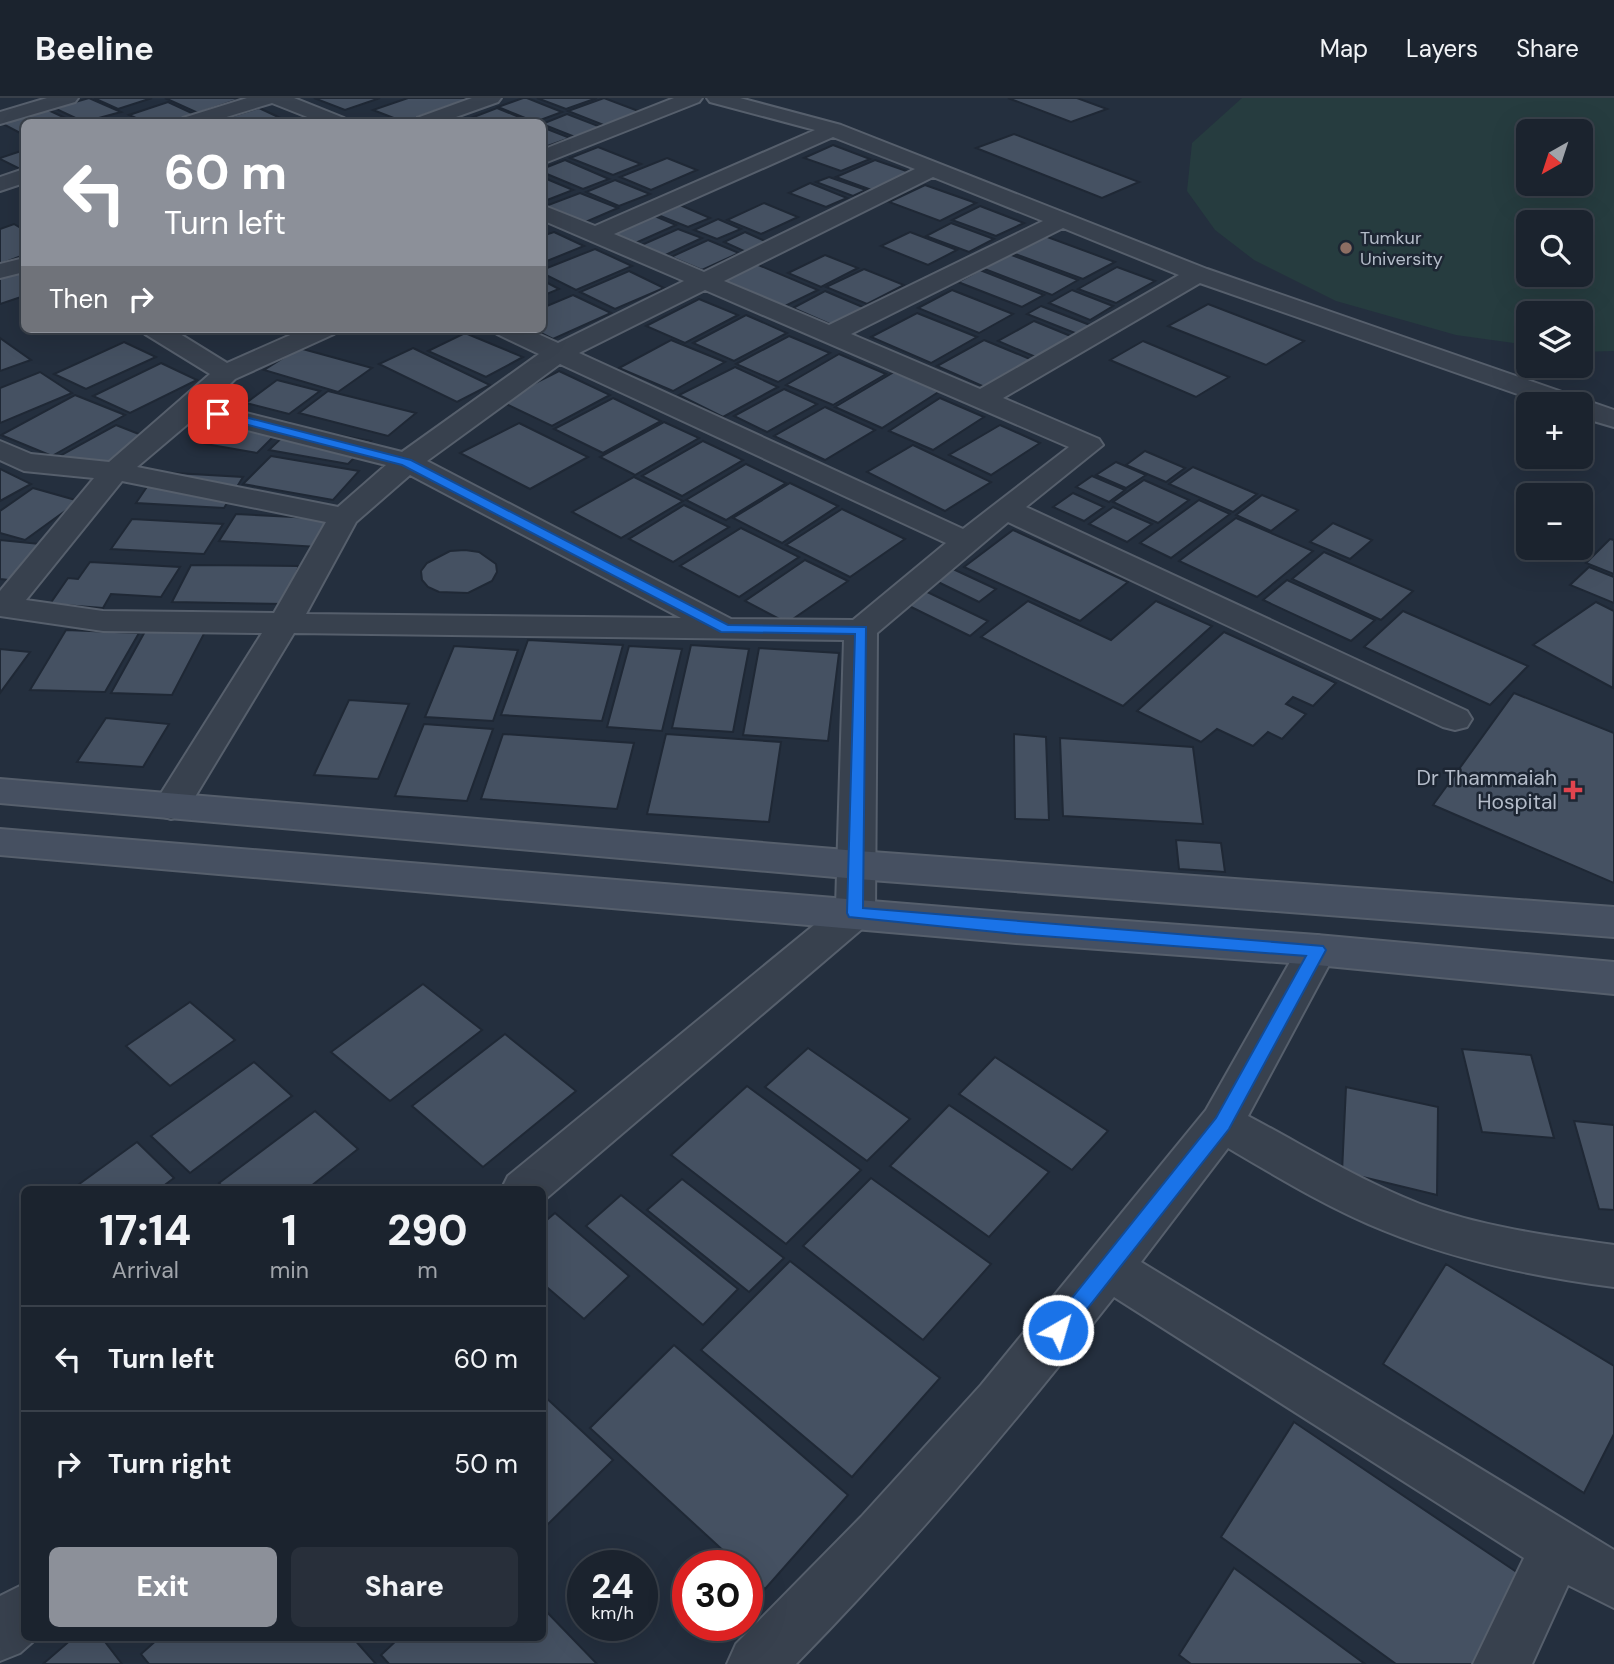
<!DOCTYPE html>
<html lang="en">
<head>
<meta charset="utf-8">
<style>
  :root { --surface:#1b232e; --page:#282f3a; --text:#f1f3f6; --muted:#a0a4aa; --line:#39404a; --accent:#8c9099 }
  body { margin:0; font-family:"DM Sans",sans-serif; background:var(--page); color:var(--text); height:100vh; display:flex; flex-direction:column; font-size:26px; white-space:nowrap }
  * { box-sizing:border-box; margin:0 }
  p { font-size:23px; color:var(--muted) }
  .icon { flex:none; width:38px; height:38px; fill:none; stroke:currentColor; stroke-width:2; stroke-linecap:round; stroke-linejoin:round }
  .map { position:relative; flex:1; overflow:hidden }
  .panel { position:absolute; left:21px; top:1088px; width:525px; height:455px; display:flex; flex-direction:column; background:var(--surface); border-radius:10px; box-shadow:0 7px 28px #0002,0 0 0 2px var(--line) }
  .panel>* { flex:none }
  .hud { position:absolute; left:21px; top:21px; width:525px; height:214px; border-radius:10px; box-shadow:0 7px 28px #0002,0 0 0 2px var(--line); background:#8c9099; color:#fff; overflow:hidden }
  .needle { width:46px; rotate:219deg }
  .fabs { position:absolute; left:1516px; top:21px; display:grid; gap:14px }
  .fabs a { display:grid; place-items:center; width:77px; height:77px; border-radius:10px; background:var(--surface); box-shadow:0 7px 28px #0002,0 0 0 2px var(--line); font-size:35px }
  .speed { position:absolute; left:567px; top:1452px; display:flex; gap:14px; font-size:35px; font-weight:700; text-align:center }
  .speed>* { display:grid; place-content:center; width:91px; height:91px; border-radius:50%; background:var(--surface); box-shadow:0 7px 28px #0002,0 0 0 2px var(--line); line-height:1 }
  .speed small { font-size:18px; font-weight:400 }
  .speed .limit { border:10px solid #d22; background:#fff; color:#111 }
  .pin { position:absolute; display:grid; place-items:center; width:60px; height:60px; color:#fff; margin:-30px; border-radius:14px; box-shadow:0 4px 10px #0006 }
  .me { position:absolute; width:77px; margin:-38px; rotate:38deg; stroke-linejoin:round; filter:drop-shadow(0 0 5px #0008) }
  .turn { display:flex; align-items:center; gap:24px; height:147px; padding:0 28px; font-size:32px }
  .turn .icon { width:91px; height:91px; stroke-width:2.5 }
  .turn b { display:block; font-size:49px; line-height:60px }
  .then { display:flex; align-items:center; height:66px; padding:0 28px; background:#0003; gap:14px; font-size:26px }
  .eta { display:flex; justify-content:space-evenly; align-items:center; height:119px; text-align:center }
  .eta b { font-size:42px; font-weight:800; line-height:49px }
  .button { display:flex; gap:14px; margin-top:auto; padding:14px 28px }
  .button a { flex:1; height:80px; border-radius:10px; background:var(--accent); color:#fff; font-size:28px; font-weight:800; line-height:80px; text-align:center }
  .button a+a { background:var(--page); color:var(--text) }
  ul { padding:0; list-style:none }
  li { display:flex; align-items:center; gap:21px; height:105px; padding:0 28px; border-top:2px solid var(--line) }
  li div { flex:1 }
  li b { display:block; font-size:26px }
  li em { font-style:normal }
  header { display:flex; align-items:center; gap:42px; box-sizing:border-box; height:98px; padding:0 35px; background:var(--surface); border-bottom:2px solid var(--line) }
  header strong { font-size:33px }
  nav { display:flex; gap:38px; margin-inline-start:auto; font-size:24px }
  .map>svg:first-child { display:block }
</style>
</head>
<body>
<header>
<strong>Beeline</strong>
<nav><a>Map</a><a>Layers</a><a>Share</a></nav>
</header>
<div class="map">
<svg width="1614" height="1566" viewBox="0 0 1614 1566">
  <rect width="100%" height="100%" fill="#242f3e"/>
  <path fill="#263c3f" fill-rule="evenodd" d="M1242 0H1614V253L1580 254V215H1528V247L1456 237 1336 203 1254 162 1215 132 1187 93 1192 45ZM1528 33H1580V86H1528ZM1580 124V177H1528V124Z"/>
  <g fill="#455162" stroke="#1f2835" stroke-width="2">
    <path d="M89 0 121 14 84 24 54 10Z"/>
    <path d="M94 0H152L118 11Z"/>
    <path d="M165 0H242L198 15Z"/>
    <path d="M314 0H380L345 12Z"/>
    <path d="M408 0H467L469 1 404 24 373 12Z"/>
    <path d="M523 0H527L562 14 535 24 498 9Z"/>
    <path d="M537 0H597L566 11Z"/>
    <path d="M604 0 641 14 606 28 568 13Z"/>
    <path d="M1008 0H1077L1107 11 1071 24Z"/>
    <path d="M168 4 196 17 172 24H145L129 17Z"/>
    <path d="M259 10 289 24H213Z"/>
    <path d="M497 10 531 24H483L471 20Z"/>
    <path d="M46 11 74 24H24V37L1 25Z"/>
    <path d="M567 16 606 31 580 41 542 26Z"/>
    <path d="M542 29 570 40 542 50Z"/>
    <path d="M1014 36 1139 84 1102 100 976 50Z"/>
    <path d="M833 47 870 61 841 73 804 60Z"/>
    <path d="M598 49 641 66 613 77 570 60Z"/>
    <path d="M24 52V73L0 61V60Z"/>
    <path d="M667 60 697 72 651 92 620 79Z"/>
    <path d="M565 62 609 81 583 91 542 74V71Z"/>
    <path d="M875 62 915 76 877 94 836 79Z"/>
    <path d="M542 79 573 92 542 104Z"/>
    <path d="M829 79 866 92 853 98 816 84Z"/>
    <path d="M615 82 650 96 619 108 586 94Z"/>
    <path d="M810 85 847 100 826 109 789 95Z"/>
    <path d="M925 87 976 105 940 123 889 104Z"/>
    <path d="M580 95 618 110 581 126 543 109Z"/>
    <path d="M764 105 798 119 761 136 727 122Z"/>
    <path d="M680 107 710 120 688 129 658 117Z"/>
    <path d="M980 108 1024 125 996 138 952 122Z"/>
    <path d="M650 116 676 127 631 147 604 135Z"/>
    <path d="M718 121 741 131 717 141 694 132Z"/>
    <path d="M951 125 994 141 969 154 926 138Z"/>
    <path d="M14 126 24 132V157L0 166V131Z"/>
    <path d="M678 131 702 140 661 159 637 149Z"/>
    <path d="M554 134 584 148 542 165V138Z"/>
    <path d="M745 134 767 144 746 154 724 144Z"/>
    <path d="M910 134 957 152 928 167 881 148Z"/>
    <path d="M1042 137 1115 164 1083 181 1010 154Z"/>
    <path d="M708 142 739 155 702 172 671 159Z"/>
    <path d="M595 151 632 168 576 192 542 175V172Z"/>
    <path d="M1009 156 1078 182 1052 197 982 170Z"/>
    <path d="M825 157 858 170 821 189 788 175Z"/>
    <path d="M756 166 818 192 783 209 722 182Z"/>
    <path d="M1117 169 1155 183 1116 205 1078 191Z"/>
    <path d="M14 171 24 179V198L0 206V176Z"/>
    <path d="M864 171 904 187 867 206 826 189Z"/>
    <path d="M980 172 1044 197 1022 209 958 184Z"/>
    <path d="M629 173 664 190 615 211 580 194Z"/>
    <path d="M542 182 559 191 542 198Z"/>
    <path d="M952 192 1013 216 979 235 918 210Z"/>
    <path d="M1072 192 1113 208 1090 222 1049 205Z"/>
    <path d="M825 193 865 210 832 227 793 210Z"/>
    <path d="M573 197 611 215 553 241 533 231H542V210Z"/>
    <path d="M699 201 738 217 685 245 646 228Z"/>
    <path d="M1208 206 1304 243 1266 267 1168 228Z"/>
    <path d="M1041 208 1095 229 1080 237 1027 216Z"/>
    <path d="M917 215 977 239 931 265 871 239Z"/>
    <path d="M746 217 787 235 734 263 693 245Z"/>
    <path d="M1034 223 1073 239 1038 260 998 243Z"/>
    <path d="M465 235 523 259 486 279 428 253Z"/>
    <path d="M789 238 830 255 778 284 736 266Z"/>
    <path d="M0 240 31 262 0 273Z"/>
    <path d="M671 242 725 264 673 293 619 270Z"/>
    <path d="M984 242 1037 264 989 291 937 268Z"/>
    <path d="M1143 243 1229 279 1196 299 1110 262Z"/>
    <path d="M124 244 156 259 86 291 54 276Z"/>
    <path d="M299 250 372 270 338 294 264 272Z"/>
    <path d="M413 250 490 287 457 304 379 266Z"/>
    <path d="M839 256 886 276 833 307 786 287Z"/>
    <path d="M161 265 197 282 130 315 93 298Z"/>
    <path d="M735 269 778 289 723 319 679 297Z"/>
    <path d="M559 273 610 297 552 328 500 303Z"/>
    <path d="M40 274 72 295 0 325V290Z"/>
    <path d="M894 274 940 293 882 330 835 309Z"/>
    <path d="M277 282 320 293 289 316 246 305Z"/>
    <path d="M784 291 817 306 767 334 734 318Z"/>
    <path d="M328 293 416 315 388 338 299 315Z"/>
    <path d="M75 297 125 317 52 358 1 337Z"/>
    <path d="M613 300 661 323 603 355 554 331Z"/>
    <path d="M940 300 984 319 933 352 889 333Z"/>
    <path d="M825 309 875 332 825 362 774 338Z"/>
    <path d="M232 315 288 324 257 355 200 345Z"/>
    <path d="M664 324 699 340 635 377 600 359Z"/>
    <path d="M519 325 588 359 530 391 460 355Z"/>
    <path d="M116 327 149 340 88 375 54 361Z"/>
    <path d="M1000 327 1040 345 991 377 949 357Z"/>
    <path d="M293 329 371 343 348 366 269 352Z"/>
    <path d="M703 343 743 362 682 398 642 378Z"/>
    <path d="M913 347 991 384 945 413 867 374Z"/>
    <path d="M1145 353 1185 370 1166 384 1126 367Z"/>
    <path d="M271 358 359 373 333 402 243 386Z"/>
    <path d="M1116 364 1146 377 1126 390 1096 377Z"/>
    <path d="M746 366 786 385 726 422 686 402Z"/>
    <path d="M1193 369 1257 396 1233 414 1169 386Z"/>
    <path d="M0 371 31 386 0 403Z"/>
    <path d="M157 374 243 379 224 410 136 405Z"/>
    <path d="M1092 378 1125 392 1109 404 1076 389Z"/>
    <path d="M634 379 683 403 621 440 572 414Z"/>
    <path d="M1144 382 1189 402 1158 425 1113 404Z"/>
    <path d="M790 385 838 408 782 445 733 420Z"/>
    <path d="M33 390 79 403 25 442 0 435V413Z"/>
    <path d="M1073 395 1104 409 1084 423 1053 409Z"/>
    <path d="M1262 397 1298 412 1271 433 1236 417Z"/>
    <path d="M1199 402 1230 416 1171 460 1140 445Z"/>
    <path d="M684 407 729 429 673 464 629 441Z"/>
    <path d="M1113 409 1152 426 1127 444 1089 426Z"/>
    <path d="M842 411 905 441 850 479 786 447Z"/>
    <path d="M236 416 333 421 318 449 219 443Z"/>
    <path d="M1236 420 1313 453 1257 499 1179 463Z"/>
    <path d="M132 421 223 426 204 456 111 451Z"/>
    <path d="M1333 425 1372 442 1350 461 1310 444Z"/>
    <path d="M741 430 799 459 739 499 680 468Z"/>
    <path d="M1013 432 1128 484 1080 523 964 469Z"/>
    <path d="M1610 441 1614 442V476L1586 465Z"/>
    <path d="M0 442 50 447 18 483 0 481Z"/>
    <path d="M465 452 479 454 496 466 497 474 492 483 468 495 439 494 428 489 422 482 421 473 427 465 450 453Z"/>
    <path d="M1324 454 1413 493 1381 522 1292 481Z"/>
    <path d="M805 462 848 483 787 525 745 503Z"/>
    <path d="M90 464 180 469 161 499 111 496 103 510 50 506 68 480 78 481Z"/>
    <path d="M191 467 299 468 284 506 172 504Z"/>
    <path d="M1589 469 1614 479V505L1570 487Z"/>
    <path d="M953 471 996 491 979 504 936 483Z"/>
    <path d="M1287 482 1375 522 1351 543 1263 502Z"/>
    <path d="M921 491 988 523 970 538 903 505Z"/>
    <path d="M1028 503 1111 542 1156 503 1212 528 1123 608 981 539Z"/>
    <path d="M1596 504 1614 513 1613 590 1533 547Z"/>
    <path d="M1403 513 1528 568 1490 607 1364 549Z"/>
    <path d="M148 528 207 530 172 597 111 595Z"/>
    <path d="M66 532 139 535 105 594 30 592Z"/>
    <path d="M1224 534 1336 585 1313 608 1293 599 1286 606 1306 616 1282 641 1268 634 1253 648 1217 631 1201 644 1137 613Z"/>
    <path d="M528 542 623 547 602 623 501 617Z"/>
    <path d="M691 547 749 551 733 634 672 630Z"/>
    <path d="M454 548 518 552 493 623 425 619Z"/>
    <path d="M629 548 682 551 662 633 607 629Z"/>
    <path d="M759 550 839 555 828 643 743 637Z"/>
    <path d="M0 551 30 554 0 595Z"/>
    <path d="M1514 595 1614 635V785L1433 707Z"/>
    <path d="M349 602 409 606 378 681 314 677Z"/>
    <path d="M106 620 169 626 143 669 77 664Z"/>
    <path d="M424 626 493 631 467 703 395 698Z"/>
    <path d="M503 636 634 645 617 711 481 701Z"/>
    <path d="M666 636 781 644 769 724 647 716Z"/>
    <path d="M1014 636 1046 639 1049 722 1015 721Z"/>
    <path d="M1060 640 1193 649 1203 726 1063 718Z"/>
    <path d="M1176 742 1221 745 1225 774 1179 771Z"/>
    <path d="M423 886 482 932 390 1003 331 954Z"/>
    <path d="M190 904 235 942 170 988 126 948Z"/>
    <path d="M505 936 576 993 483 1069 412 1008Z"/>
    <path d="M808 950 910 1021 867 1063 765 989Z"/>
    <path d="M1462 951 1531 957 1554 1040 1482 1034Z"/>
    <path d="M995 959 1108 1033 1072 1072 959 996Z"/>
    <path d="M254 964 292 998 190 1075 151 1038Z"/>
    <path d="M747 988 861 1072 786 1146 671 1057Z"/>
    <path d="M1346 989 1438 1009 1437 1097 1342 1074Z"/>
    <path d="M949 1007 1049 1074 989 1139 890 1068Z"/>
    <path d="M315 1013 358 1051 306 1092H226L219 1085Z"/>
    <path d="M1574 1023 1614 1027V1112L1599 1111Z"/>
    <path d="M137 1044 174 1080 158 1092H71Z"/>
    <path d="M871 1080 991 1166 923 1242 803 1148Z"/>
    <path d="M682 1081 784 1160 749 1194 647 1112Z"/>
    <path d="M621 1097 738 1191 703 1227 586 1128Z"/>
    <path d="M555 1115 629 1178 584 1221 542 1185V1126Z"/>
    <path d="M790 1163 940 1280 852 1379 701 1252Z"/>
    <path d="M1446 1166 1614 1268V1336L1584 1395 1383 1266Z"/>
    <path d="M674 1247 848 1397 765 1491 747 1475V1468H740L590 1330Z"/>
    <path d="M542 1296 613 1362 542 1432Z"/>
    <path d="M1294 1324 1521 1477 1477 1566H1396L1221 1439Z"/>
    <path d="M1234 1470 1365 1566H1191L1179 1557Z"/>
    <path d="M542 1509 597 1566H389L381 1557 399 1540H542Z"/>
    <path d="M73 1540H102L122 1566H43Z"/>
    <path d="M159 1540H353L376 1566H149L141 1556Z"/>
  </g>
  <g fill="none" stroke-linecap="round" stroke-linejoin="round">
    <defs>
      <g id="minor">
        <path d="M47 0H78L75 4 0 26V14Z"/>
        <path d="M247 0H294L344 20 347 24H320L272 5 210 24H180L183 20Z"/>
        <path d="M472 0H501L498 4 442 24H414L417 20Z"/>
        <path d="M674 0H702L699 4 542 66V52Z"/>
        <path d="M707 0H740L841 27 1207 171 1614 312V329L1580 319V306H1546L1200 185 1003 300 1099 341 1103 347 1026 409 1467 613 1472 621 1467 629 1455 632 1443 629 1008 424 877 535 875 815 869 825 542 1104V1092H501L508 1078 836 809 844 542 294 535 184 717 171 721 158 717 153 708 262 535 103 533 0 518V493L94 380 24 373 0 362V343L31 356 109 364 210 276 145 236 141 231H172L227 265 304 231H338L334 236 235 281 210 306 402 354 539 256 497 236 493 231H527L558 245 684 183 542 122V107L595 128 815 32 710 4ZM833 39 915 71 704 174 614 136ZM933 79 1043 123 829 227 724 183ZM1063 130 1179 177 980 291 851 236ZM705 192 1069 349 963 431 579 255ZM560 266 946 445 853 522 731 521 427 363ZM196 319 386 367 338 409 137 369ZM410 377 681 520 306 516 356 424ZM122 383 326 424 274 515 103 513 26 502Z"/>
        <path d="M24 71V85L0 93V79Z"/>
        <path d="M24 160V174L0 180V166Z"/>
        <path d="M1317 837 1331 841 1337 852 1248 1018C1305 1048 1360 1083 1420 1106 1482 1129 1549 1138 1614 1147V1189C1536 1179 1458 1163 1385 1133 1330 1111 1279 1080 1228 1050L1141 1164 1614 1452V1510L1568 1487 1532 1566H1473L1524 1460 1114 1199C1014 1326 910 1450 796 1566H727L736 1546 861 1419 981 1287 1206 1012 1303 841Z"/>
        <path d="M24 1486V1540H37L20 1555 0 1563V1498Z"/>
      </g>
      <g id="secondary">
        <path d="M0 681 858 753 1614 809V839L858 781 0 705Z"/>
        <path d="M0 731 1016 815 1317 837 1614 864V896L1317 867 1016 845 0 757Z"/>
      </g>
    </defs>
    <use href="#minor" stroke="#565f6c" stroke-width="4"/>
    <use href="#secondary" stroke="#565f6c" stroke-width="4"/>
    <use href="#minor" fill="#38414e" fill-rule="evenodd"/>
    <use href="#secondary" fill="#465061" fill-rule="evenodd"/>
  </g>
  <path fill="#1a73e8" stroke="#114b97" stroke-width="2" d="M218 312 411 362 728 527 866 529 863 810 1323 848 1326 852 1229 1031 1065 1239 1058 1242 1051 1239 1048 1232 1051 1226 1216 1020 1306 858 1016 836 849 819 847 815 855 536 721 534 402 367 214 318V313Z"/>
  <circle fill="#8d6e63" stroke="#1d2633" stroke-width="2.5" cx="1346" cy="150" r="7"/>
  <path fill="#e0444e" stroke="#1d2633" stroke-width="2.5" d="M1569.5 681.5h7v7h7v7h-7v7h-7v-7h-7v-7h7z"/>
  <g text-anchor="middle" stroke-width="5" stroke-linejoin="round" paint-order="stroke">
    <g font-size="18" fill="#b4bcc9" stroke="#1d2633" text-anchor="start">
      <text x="1360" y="146">Tumkur<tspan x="1360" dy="21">University</tspan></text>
    </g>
    <g font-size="21" fill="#b4bcc9" stroke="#1d2633" text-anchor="end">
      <text x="1557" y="687">Dr Thammaiah<tspan x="1557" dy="24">Hospital</tspan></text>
    </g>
  </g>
</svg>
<div class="fabs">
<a><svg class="needle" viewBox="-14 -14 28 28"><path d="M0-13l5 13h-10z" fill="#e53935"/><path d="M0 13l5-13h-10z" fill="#a0a4aa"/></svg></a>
<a><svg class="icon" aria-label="search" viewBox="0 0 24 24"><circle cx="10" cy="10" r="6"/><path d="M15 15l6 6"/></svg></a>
<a><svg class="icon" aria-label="layers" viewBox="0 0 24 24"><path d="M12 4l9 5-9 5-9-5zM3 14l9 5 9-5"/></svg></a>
<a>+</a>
<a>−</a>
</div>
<div class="speed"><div>24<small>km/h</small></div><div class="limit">30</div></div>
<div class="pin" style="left:218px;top:316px;background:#d93025"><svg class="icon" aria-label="arrive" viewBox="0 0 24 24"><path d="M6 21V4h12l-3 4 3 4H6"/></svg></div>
<svg class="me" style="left:1058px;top:1232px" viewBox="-20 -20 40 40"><circle r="17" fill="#1a73e8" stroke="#fff" stroke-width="3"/><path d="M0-11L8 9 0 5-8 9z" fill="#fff"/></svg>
<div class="hud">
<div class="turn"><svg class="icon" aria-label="left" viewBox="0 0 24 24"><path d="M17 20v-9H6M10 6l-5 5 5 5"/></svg><div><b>60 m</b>Turn left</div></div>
<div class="then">Then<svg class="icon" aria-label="right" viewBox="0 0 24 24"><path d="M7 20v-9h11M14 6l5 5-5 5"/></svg></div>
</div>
<section class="panel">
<div class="eta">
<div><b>17:14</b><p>Arrival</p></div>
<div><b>1</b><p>min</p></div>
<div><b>290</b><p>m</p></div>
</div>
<ul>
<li><svg class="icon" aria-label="left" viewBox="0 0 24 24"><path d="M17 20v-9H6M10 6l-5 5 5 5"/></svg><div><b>Turn left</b></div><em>60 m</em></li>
<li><svg class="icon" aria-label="right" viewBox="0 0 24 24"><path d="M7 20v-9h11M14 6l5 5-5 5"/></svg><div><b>Turn right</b></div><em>50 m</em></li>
</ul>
<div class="button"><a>Exit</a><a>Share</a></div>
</section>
</div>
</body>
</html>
